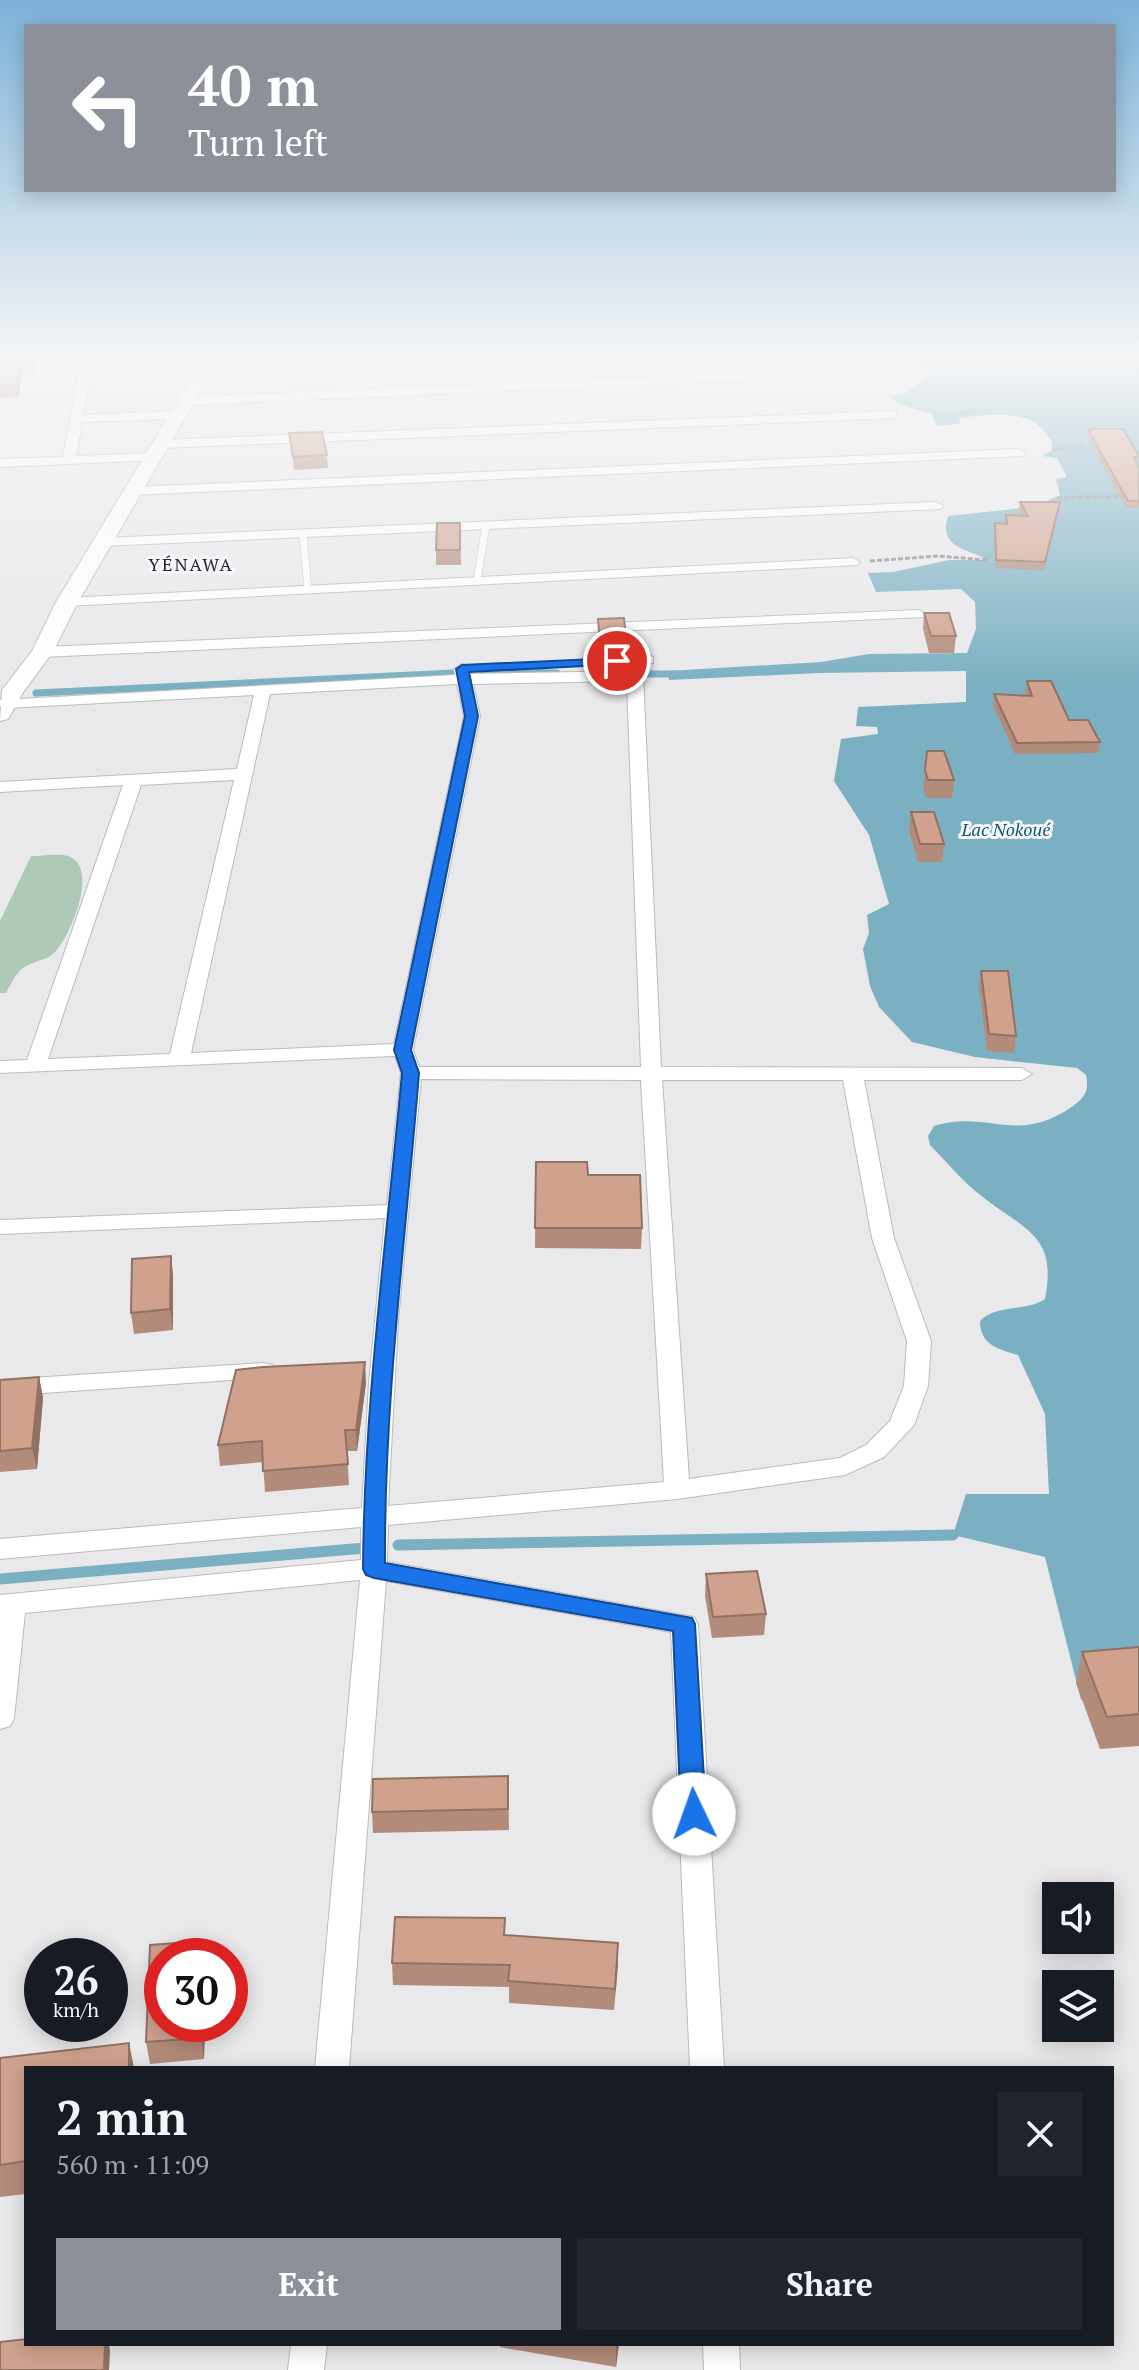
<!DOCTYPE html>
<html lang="en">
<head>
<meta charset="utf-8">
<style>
  :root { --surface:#171b24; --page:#20242c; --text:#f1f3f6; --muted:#9ea1a6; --accent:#8c9099 }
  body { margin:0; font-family:"PT Serif",serif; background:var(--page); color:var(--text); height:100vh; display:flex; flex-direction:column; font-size:30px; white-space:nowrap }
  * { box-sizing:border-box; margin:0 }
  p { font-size:26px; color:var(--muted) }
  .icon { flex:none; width:44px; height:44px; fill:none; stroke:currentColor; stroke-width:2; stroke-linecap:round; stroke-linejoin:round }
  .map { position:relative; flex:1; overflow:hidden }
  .side { position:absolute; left:24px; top:2066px; width:1090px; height:280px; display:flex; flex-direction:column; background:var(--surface); border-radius:0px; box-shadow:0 4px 20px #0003 }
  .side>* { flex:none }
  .guide { position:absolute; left:24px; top:24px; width:1092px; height:168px; border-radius:0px; box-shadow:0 4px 20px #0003; background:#8c9099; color:#fff; overflow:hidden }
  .buttons { position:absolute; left:1042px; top:1882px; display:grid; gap:16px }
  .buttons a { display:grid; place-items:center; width:72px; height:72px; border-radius:0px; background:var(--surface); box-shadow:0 4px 20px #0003; font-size:40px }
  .speed { position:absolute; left:24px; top:1938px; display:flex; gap:16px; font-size:40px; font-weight:700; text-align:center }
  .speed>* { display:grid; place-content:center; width:104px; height:104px; border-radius:50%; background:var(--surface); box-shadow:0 4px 20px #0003; line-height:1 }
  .speed small { font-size:20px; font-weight:400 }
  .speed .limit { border:12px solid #d22; background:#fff; color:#111 }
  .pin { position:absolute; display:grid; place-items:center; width:68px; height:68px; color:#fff; margin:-34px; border:4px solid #fff; border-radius:50%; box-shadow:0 2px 8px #0007 }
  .me { position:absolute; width:88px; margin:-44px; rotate:357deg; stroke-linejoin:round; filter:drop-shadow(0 0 6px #0008) }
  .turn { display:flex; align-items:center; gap:28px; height:168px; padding:0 32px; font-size:36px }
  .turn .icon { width:104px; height:104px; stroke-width:2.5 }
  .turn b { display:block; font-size:56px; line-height:68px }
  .round { display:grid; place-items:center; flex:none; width:84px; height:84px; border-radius:0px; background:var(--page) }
  .overview { display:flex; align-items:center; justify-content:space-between; height:136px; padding:0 32px }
  h1 { font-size:48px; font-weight:700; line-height:60px }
  .button { display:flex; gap:16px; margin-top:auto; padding:16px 32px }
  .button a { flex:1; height:92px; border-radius:0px; background:var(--accent); color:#fff; font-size:32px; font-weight:700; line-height:92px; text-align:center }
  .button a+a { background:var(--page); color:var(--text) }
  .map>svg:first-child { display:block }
</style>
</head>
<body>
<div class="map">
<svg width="1139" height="2370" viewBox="0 0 1139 2370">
  <rect width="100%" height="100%" fill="#e9e9ec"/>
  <path fill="#aec9b7" d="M31 856C41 856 58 853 68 856 100 867 71 934 56 951 48 961 34 960 23 968 15 974 11 984 6 993H0V921Z"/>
  <path fill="#7ab0c2" d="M905 356H1139V1698L1081 1700 1045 1557 953 1535 966 1494H1049L1045 1414 1018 1355C998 1349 980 1345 980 1321 996 1304 1026 1312 1045 1299 1058 1233 1023 1230 979 1194 961 1180 946 1161 930 1145L928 1136 934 1126C988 1109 1017 1146 1073 1106 1086 1096 1089 1090 1086 1075L1077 1068 975 1057 912 1042 879 1007 870 986 863 949 869 933 867 915 889 904 869 835 834 781 841 739 878 734 877 727 856 726 858 707 966 702V671L819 673 669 680 667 671 821 662 869 654 967 653 976 629 975 602 961 589 876 592 868 573 893 572 949 560H987C971 549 937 549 948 516L1022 508 1041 504 1060 495 1056 479 1067 477 1057 458 1042 456 1052 450 1051 440C1046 434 1040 425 1033 421 1014 412 979 415 959 418L960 424 936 426 932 414 901 405 889 395 904 394 932 373 904 359Z"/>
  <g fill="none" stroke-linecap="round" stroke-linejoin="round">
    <g stroke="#7ab0c2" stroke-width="7">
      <path d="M482 671 557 673"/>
      <path d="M628 674H677"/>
      <path d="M36 693 454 673"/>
    </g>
    <g stroke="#7ab0c2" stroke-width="11">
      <path d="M398 1545 953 1535"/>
      <path d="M0 1579 365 1548"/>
    </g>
    <defs>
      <g id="lane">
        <path d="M303 533 308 589"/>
        <path d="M477 581 486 525"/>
      </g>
      <g id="street">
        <path d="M82 356H93L83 415 178 411 184 415 178 419 82 422 76 456 153 453 158 454V460L0 467V459L63 457Z"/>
        <path d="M238 356H328L322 359 210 363 204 360 210 357Z"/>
        <path d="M894 367 900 371 898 374 186 405 180 401 186 397Z"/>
        <path d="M892 411 896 412V418L161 448 155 444 161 440Z"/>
        <path d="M1019 449 1025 453 1024 456 133 495 126 491 133 487Z"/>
        <path d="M936 502 943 506 941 509 103 546 96 542 103 538Z"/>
        <path d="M853 558 860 562 858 565 67 606 60 602 67 598Z"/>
        <path d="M919 610 926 614 924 617 42 657 34 652 42 647Z"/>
        <path d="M648 655 653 657V663L610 667 602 662 610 657Z"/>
        <path d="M462 664 467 666 471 674 635 671 643 676 661 1067 1022 1068 1032 1074 1022 1080H864L894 1238 931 1341 928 1386 914 1425 884 1457 845 1475 677 1499 388 1525 387 1562 694 1617 698 1624 724 2068H690L671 1632 386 1581 349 2068H315L360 1580 25 1613 14 1718 10 1726 0 1729V1595L361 1560V1527L0 1559V1539L362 1508 369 1383 385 1218 0 1234V1220L387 1205 401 1073 395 1056 0 1073V1061L27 1060 123 785 0 792V782L237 769 254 695 6 708 0 706V700L455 675 454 669ZM627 681 641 1067H419L413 1050 480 716 473 684ZM457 684 464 716 394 1044 191 1053 270 694ZM234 780 170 1054 48 1059 141 785ZM421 1079 641 1080 664 1482 388 1506 398 1321ZM662 1080H843L872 1238 907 1341 904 1386 890 1421 866 1445 840 1458 689 1479Z"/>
        <path d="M264 1363 273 1365 276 1371 273 1377 0 1396V1380Z"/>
        <path d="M291 2344H327L324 2370H288Z"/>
        <path d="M703 2344H739L740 2370H704Z"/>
      </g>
      <path id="secondary" d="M205 356H221L78 602 53 652 24 691 8 719 0 721 2 690 32 651 56 602Z"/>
    </defs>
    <use href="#lane" stroke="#bbbbbe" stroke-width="8"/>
    <use href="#street" stroke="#bbbbbe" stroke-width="2"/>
    <use href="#secondary" stroke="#bbbbbe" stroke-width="2"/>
    <g stroke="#8a8a8c" stroke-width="3" stroke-dasharray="5 2" stroke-linecap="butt">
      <path d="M932 414 988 411"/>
      <path d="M1052 450 1085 445"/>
      <path d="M1057 498 1124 496"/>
      <path d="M870 561 938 556 987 560"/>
    </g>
    <use href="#lane" stroke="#fff" stroke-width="7"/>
    <use href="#street" fill="#fff" fill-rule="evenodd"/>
    <use href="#secondary" fill="#fff" fill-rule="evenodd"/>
  </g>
  <g fill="#b38b7a">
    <path d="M0 356H37L33 374 22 375 18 397 0 398Z"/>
    <path d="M1088 429 1139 456 1138 464H1137L1139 469V508H1126L1087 436Z"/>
    <path d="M289 433 327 455 328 468 294 470Z"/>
    <path d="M1020 502 1059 509 1044 570 996 568 994 531 995 523 1005 524 1006 515 1023 516 1019 509Z"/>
    <path d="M460 523 461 565H436V550Z"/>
    <path d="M924 613 956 636 954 653H929L923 629Z"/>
    <path d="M598 619 626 637 625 653 610 654 600 660Z"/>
    <path d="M1027 681 1069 720 1100 742 1098 753 1015 754 993 705 994 694 1027 695 1025 692Z"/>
    <path d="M927 751 954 780 952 798H926L923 787Z"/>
    <path d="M911 812 944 844 942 862H918L909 830Z"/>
    <path d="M981 971 1016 1036 1014 1053 987 1051 979 987Z"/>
    <path d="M536 1162 588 1175 642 1228 641 1249 535 1248Z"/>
    <path d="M171 1256 173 1276V1330L134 1334 131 1313Z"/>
    <path d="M39 1377 43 1398 37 1469 0 1472V1380Z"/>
    <path d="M366 1383 357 1451H347L349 1485 265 1492 263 1462 220 1466 218 1445Z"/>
    <path d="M706 1574 766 1614 764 1635 712 1638 705 1596Z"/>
    <path d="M1139 1647V1746L1100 1749 1076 1683 1082 1652Z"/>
    <path d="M508 1776 509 1830 373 1833 372 1812Z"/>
    <path d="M505 1918V1935L618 1943 614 2010 509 2003V1987L393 1985 392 1963Z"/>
    <path d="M203 1941 205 1956H162V2024H205L204 2059 150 2064 146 2042 150 1945Z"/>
    <path d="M0 2058 26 2068V2194L0 2197Z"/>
    <path d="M500 2344H619L616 2367 500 2347Z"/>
  </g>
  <g fill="#927163">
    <path d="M32 356H37L33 374 31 362Z"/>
    <path d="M20 362 22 375 18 397 16 385Z"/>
    <path d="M610 638V654L600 660V643Z"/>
    <path d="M171 1256 173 1276V1330L170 1309Z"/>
    <path d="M365 1362 366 1383 357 1451 356 1430Z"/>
    <path d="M39 1377 43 1398 37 1469 32 1448Z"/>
    <path d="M618 1943V1965L614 2010 615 1989Z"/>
    <path d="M201 2024H205L204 2059 201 2038Z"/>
    <path d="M129 2043 134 2068H129Z"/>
    <path d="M105 2344H109L110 2351 109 2370H104Z"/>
    <path d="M617 2344H619L616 2367V2346Z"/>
  </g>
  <g fill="#d0a28e" stroke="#927163" stroke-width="2">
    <path d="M0 356H32L31 362H20L16 385H0Z"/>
    <path d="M1088 429H1123L1139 456 1134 457 1139 469V501H1128Z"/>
    <path d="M322 432 327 455 293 457 289 433Z"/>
    <path d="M1020 502H1060L1045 562 996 560 995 523 1007 524 1006 515 1028 516Z"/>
    <path d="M437 523H460V550H436Z"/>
    <path d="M924 613H949L956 636H931Z"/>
    <path d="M624 618 626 637 610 638 600 643 598 619Z"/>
    <path d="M1027 681H1051L1069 720H1088L1100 742 1017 743 994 694 1032 696Z"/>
    <path d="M927 751H944L954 780H928L925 770Z"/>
    <path d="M911 812H934L944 844H920Z"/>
    <path d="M981 971H1008L1016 1036 989 1034Z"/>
    <path d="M536 1162H587L588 1175H640L642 1228H535Z"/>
    <path d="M171 1256 170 1309 131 1313 132 1259Z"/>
    <path d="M365 1362 356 1430H345L348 1464 263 1471 262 1441 218 1445 236 1370 263 1367Z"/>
    <path d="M39 1377 32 1448 0 1451V1380Z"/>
    <path d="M757 1571 766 1614 713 1617 706 1574Z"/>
    <path d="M1139 1647V1714L1107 1717 1082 1652Z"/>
    <path d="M508 1776V1809L372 1812 373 1779Z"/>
    <path d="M395 1917 505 1918 504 1935 618 1943 615 1989 508 1981 510 1965 392 1963Z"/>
    <path d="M203 1941 202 1956H162V2024H201V2038L146 2042 150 1945Z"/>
    <path d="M129 2043V2068H26V2161L0 2165V2058Z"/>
    <path d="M26 2339V2344H105L104 2370H0V2342Z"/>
  </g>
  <linearGradient id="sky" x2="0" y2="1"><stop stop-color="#7cb2d9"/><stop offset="0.52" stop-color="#f5f5f6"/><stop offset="1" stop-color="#f5f5f6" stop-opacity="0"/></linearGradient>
  <rect width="1139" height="687" fill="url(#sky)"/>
  <path fill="#1a73e8" stroke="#114b97" stroke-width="2" d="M617 658 624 661 622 664 469 672 478 716 411 1050 419 1073C406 1235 384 1400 385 1563L692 1618 695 1624 706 1814 702 1822 694 1825 685 1822 681 1814 673 1631 374 1578 366 1575 363 1569C364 1404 387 1237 402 1073L394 1050 465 716 456 669 462 665Z"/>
  <g text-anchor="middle" stroke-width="6" stroke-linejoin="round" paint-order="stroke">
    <g font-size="18" letter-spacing="2" fill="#272728" stroke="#f6f6fa">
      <text x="191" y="571">YÉNAWA</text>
    </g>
    <g font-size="18" font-style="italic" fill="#0f596c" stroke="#f6f6fa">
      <text x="1006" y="836">Lac Nokoué</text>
    </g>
  </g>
</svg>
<div class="buttons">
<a><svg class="icon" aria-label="sound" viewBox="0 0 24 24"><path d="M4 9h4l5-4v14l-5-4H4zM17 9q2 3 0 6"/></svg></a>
<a><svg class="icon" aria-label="layers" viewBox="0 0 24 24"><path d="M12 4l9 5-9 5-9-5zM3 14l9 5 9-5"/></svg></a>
</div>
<div class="speed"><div>26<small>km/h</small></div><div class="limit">30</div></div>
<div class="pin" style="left:617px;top:661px;background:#d93025"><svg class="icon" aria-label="arrive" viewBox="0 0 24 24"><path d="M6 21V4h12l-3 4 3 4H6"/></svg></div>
<svg class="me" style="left:694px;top:1814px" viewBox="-20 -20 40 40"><circle r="19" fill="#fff"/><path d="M0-13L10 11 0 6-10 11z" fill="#1a73e8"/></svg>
<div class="guide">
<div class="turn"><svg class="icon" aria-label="left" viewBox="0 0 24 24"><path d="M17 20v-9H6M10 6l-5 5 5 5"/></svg><div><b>40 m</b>Turn left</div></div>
</div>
<section class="side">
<div class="overview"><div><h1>2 min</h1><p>560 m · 11:09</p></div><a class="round"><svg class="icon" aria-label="close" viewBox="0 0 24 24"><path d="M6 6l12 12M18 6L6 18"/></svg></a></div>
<div class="button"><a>Exit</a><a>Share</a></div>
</section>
</div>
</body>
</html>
